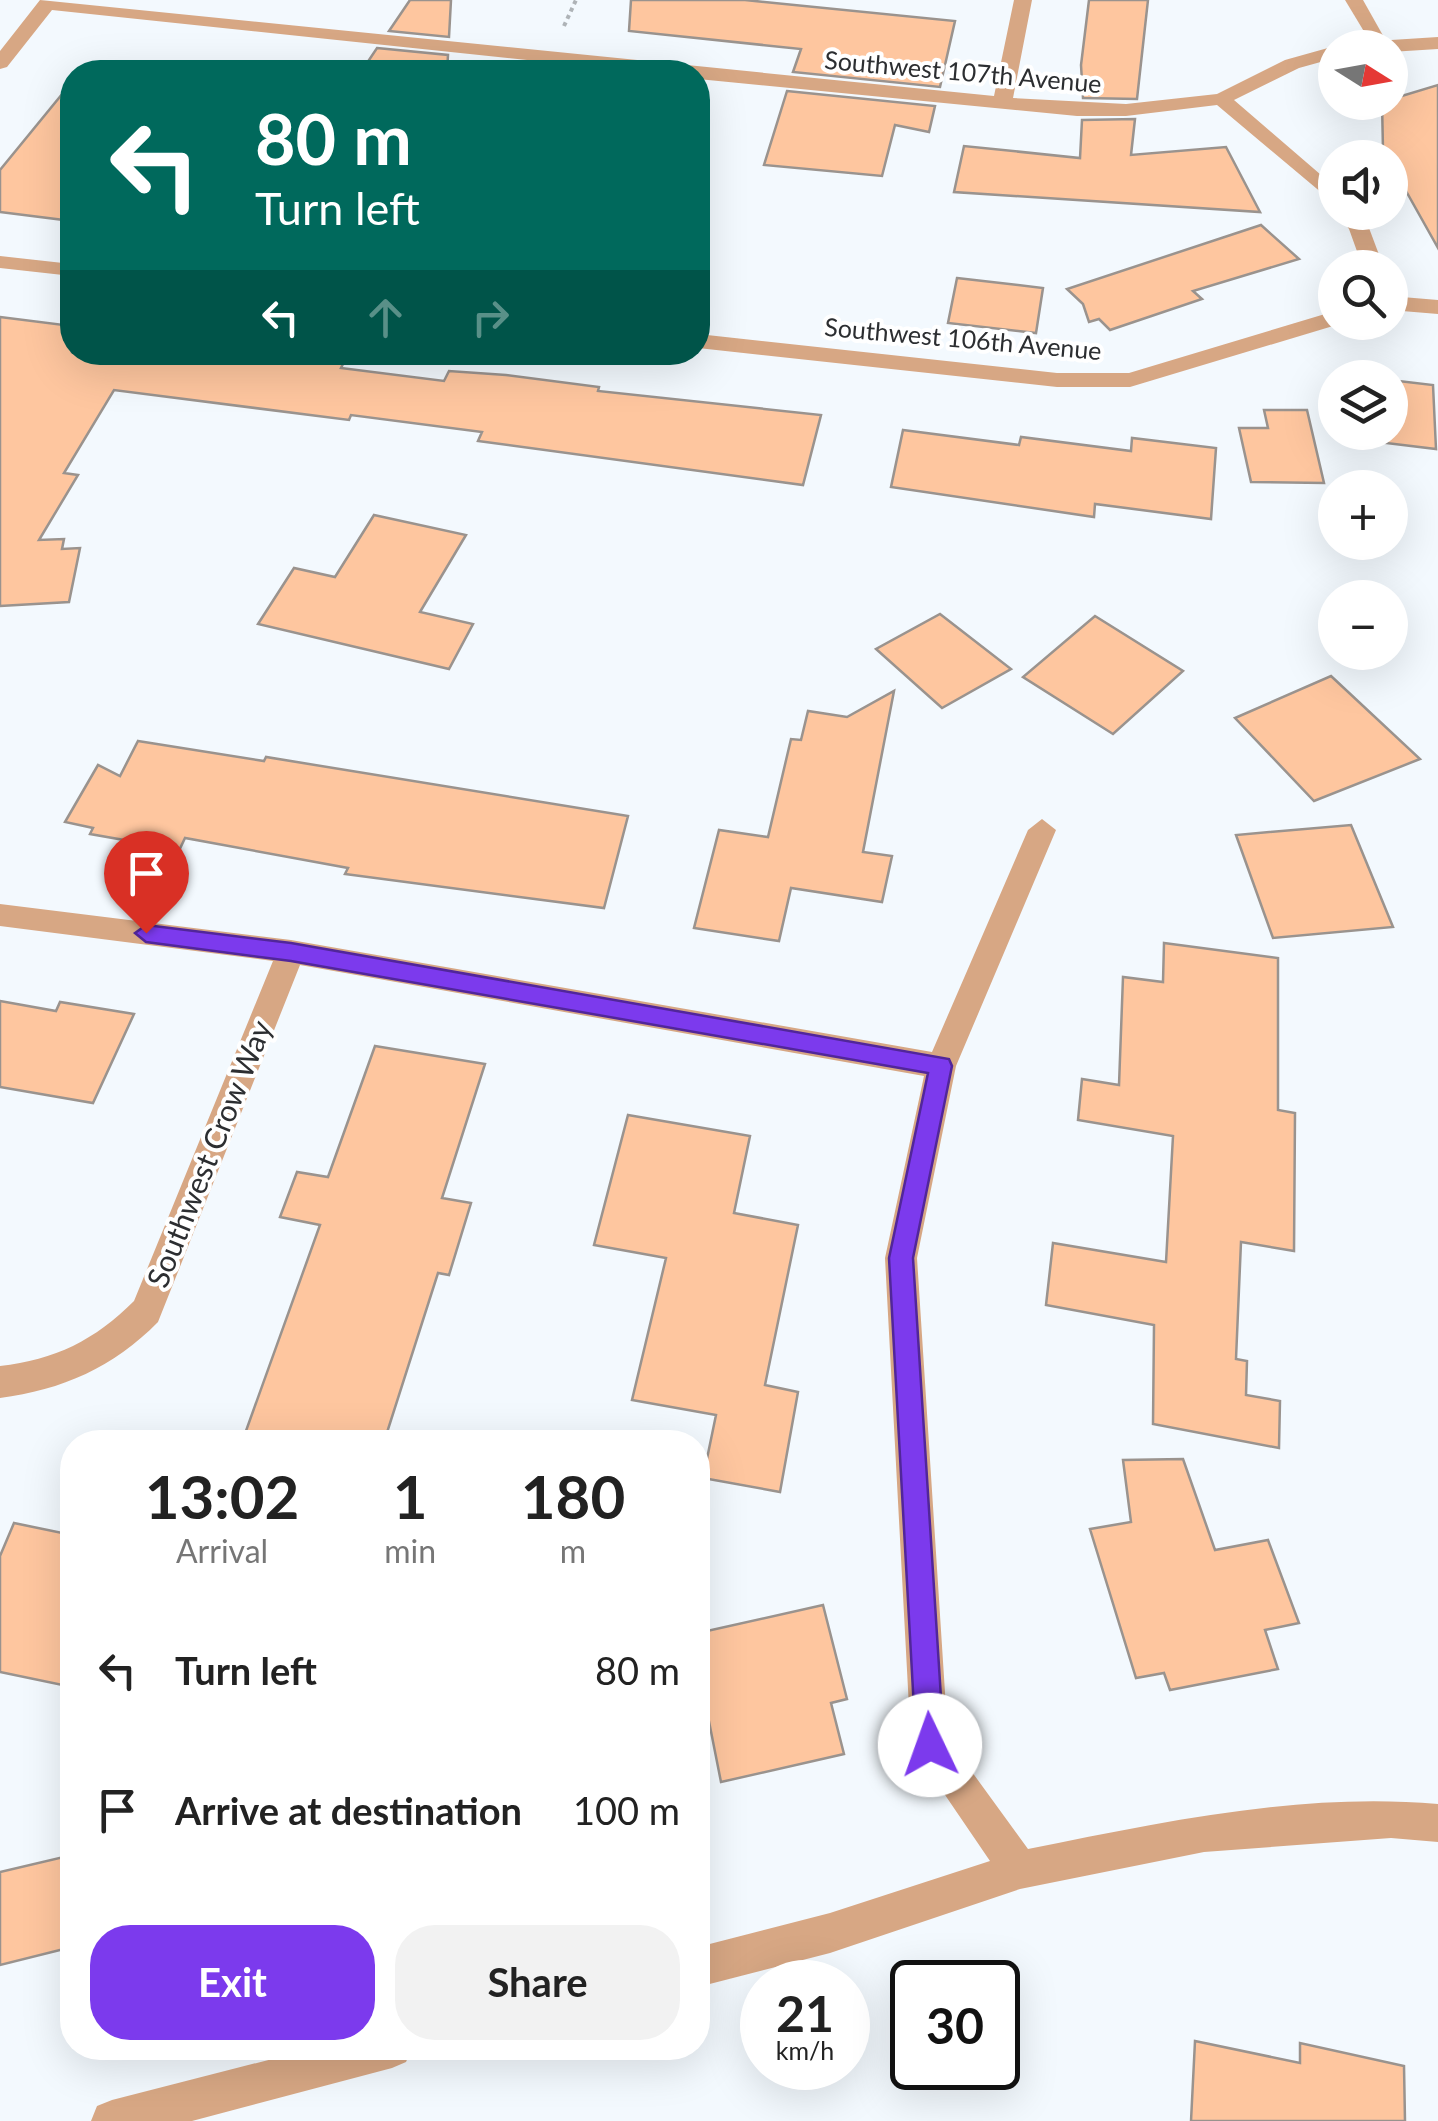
<!DOCTYPE html>
<html lang="en">
<head>
<meta charset="utf-8">
<style>
  :root { --surface:#fff; --page:#f2f2f2; --text:#222; --muted:#767676; --accent:#7c3aed }
  body { margin:0; font-family:Lato,sans-serif; background:var(--page); color:var(--text); height:100vh; display:flex; flex-direction:column; font-size:38px; white-space:nowrap }
  * { box-sizing:border-box; margin:0 }
  p { font-size:32px; color:var(--muted) }
  .icon { flex:none; width:55px; height:55px; fill:none; stroke:currentColor; stroke-width:2; stroke-linecap:round; stroke-linejoin:round }
  .map { position:relative; flex:1; overflow:hidden }
  .sheet { position:absolute; left:60px; top:1430px; width:650px; height:630px; display:flex; flex-direction:column; background:var(--surface); border-radius:40px; box-shadow:0 10px 40px #0002 }
  .sheet>* { flex:none }
  .banner { position:absolute; left:60px; top:60px; width:650px; height:305px; border-radius:40px; box-shadow:0 10px 40px #0002; background:#00695c; color:#fff; overflow:hidden }
  .needle { width:65px; rotate:101deg }
  .buttons { position:absolute; left:1318px; top:30px; display:grid; gap:20px }
  .buttons a { display:grid; place-items:center; width:90px; height:90px; border-radius:50%; background:var(--surface); box-shadow:0 10px 40px #0002; font-size:50px }
  .speed { position:absolute; left:740px; top:1960px; display:flex; gap:20px; font-size:50px; font-weight:700; text-align:center }
  .speed>* { display:grid; place-content:center; width:130px; height:130px; border-radius:50%; background:var(--surface); box-shadow:0 10px 40px #0002; line-height:1 }
  .speed small { font-size:25px; font-weight:400 }
  .speed .limit { border:5px solid #111; border-radius:15px; background:#fff; color:#111 }
  .pin { position:absolute; display:grid; place-items:center; width:85px; height:85px; color:#fff; margin:-102px -42px; border-radius:50% 50% 50% 0; rotate:-45deg; box-shadow:0 0 10px #0007 }
  .pin .icon { rotate:45deg }
  .me { position:absolute; width:110px; margin:-55px; rotate:357deg; stroke-linejoin:round; filter:drop-shadow(0 0 8px #0008) }
  .turn { display:flex; align-items:center; gap:35px; height:210px; padding:0 30px; font-size:45px }
  .turn .icon { width:130px; height:130px; stroke-width:2.5 }
  .turn b { display:block; font-size:70px; line-height:85px }
  .lanes { display:flex; align-items:center; height:95px; padding:0 30px; background:#0003; justify-content:center; gap:50px; direction:ltr }
  .lanes .off { opacity:.35 }
  .eta { display:flex; justify-content:space-evenly; align-items:center; height:170px; text-align:center }
  .eta b { font-size:60px; font-weight:700; line-height:70px }
  .button { display:flex; gap:20px; margin-top:auto; padding:20px 30px }
  .button a { flex:1; height:115px; border-radius:40px; background:var(--accent); color:#fff; font-size:40px; font-weight:700; line-height:115px; text-align:center }
  .button a+a { background:var(--page); color:var(--text) }
  ul { padding:0; list-style:none }
  li { display:flex; align-items:center; gap:30px; height:140px; padding:0 30px }
  li div { flex:1 }
  li b { display:block; font-size:38px }
  li em { font-style:normal }
  .map>svg:first-child { display:block }
</style>
</head>
<body>
<div class="map">
<svg width="1438" height="2121" viewBox="0 0 1438 2121">
  <rect width="100%" height="100%" fill="#f3f9fe"/>
  <g fill="#fec69f" stroke="#9a938e" stroke-width="2.5">
    <path d="M410 0H451L449 37 389 31Z"/>
    <path d="M631 0H745L955 21 940 87 793 72 801 49 629 31Z"/>
    <path d="M1089 0H1148L1137 99 1083 98 1081 65Z"/>
    <path d="M377 48 448 55 447 72H361Z"/>
    <path d="M72 82V221L0 212V170Z"/>
    <path d="M1438 85V248L1383 150 1382 102Z"/>
    <path d="M787 91 935 106 929 132 895 125 882 176 764 165Z"/>
    <path d="M1135 119 1131 155 1226 147 1260 212 954 192 964 146 1080 158 1082 120Z"/>
    <path d="M1261 225 1299 259 1193 291 1202 299 1110 330 1099 319 1089 322 1083 304 1067 289Z"/>
    <path d="M957 278 1043 288 1036 333 948 323Z"/>
    <path d="M0 317 72 326V352H286L345 360 341 368 444 381 449 371 506 375 599 387 598 391 821 415 803 485 478 441 482 432 351 415 349 420 114 390 64 473 78 475 39 540 64 539 62 549 80 548 69 602 0 606Z"/>
    <path d="M1390 380 1433 385 1436 449 1353 439V432H1390Z"/>
    <path d="M1264 410H1307L1324 483 1251 482 1239 428H1268Z"/>
    <path d="M903 430 1019 445 1021 437 1131 451 1132 438 1216 448 1211 519 1095 504 1094 517 891 487Z"/>
    <path d="M374 515 466 535 420 612 473 624 449 669 258 624 294 568 335 577Z"/>
    <path d="M940 614 1011 669 942 708 876 649Z"/>
    <path d="M1095 616 1183 671 1113 734 1023 677Z"/>
    <path d="M1331 676 1420 759 1314 801 1235 718Z"/>
    <path d="M894 691 863 852 892 856 882 902 791 888 779 941 694 928 719 830 768 837 791 739 801 740 808 711 847 717Z"/>
    <path d="M138 741 264 761 266 757 628 816 604 908 345 874 348 868 185 838 176 857 120 848 124 840 90 834 93 828 65 822 98 765 120 776Z"/>
    <path d="M1351 825 1393 927 1273 938 1236 835Z"/>
    <path d="M1164 943 1278 958V1110L1295 1113 1294 1251 1241 1242 1236 1359 1247 1361 1246 1395 1280 1401 1279 1448 1153 1424 1154 1325 1046 1305 1053 1243 1166 1262 1173 1136 1078 1120 1082 1079 1119 1085 1123 977 1163 982Z"/>
    <path d="M0 1001 56 1011 60 1002 134 1014 93 1103 0 1087Z"/>
    <path d="M375 1046 485 1064 442 1198 471 1203 449 1275 438 1273 384 1442H242L320 1225 280 1217 297 1172 328 1177Z"/>
    <path d="M628 1115 750 1136 734 1213 798 1225 765 1385 798 1392 780 1492 703 1478 716 1415 632 1400 666 1258 594 1245Z"/>
    <path d="M1183 1459 1215 1550 1268 1540 1299 1623 1265 1630 1278 1669 1170 1690 1164 1673 1136 1678 1090 1529 1131 1522 1123 1460Z"/>
    <path d="M14 1523 72 1535V1687L0 1672V1556Z"/>
    <path d="M823 1605 847 1699 831 1703 844 1754 721 1782 698 1666V1633Z"/>
    <path d="M72 1855V1947L0 1965V1872Z"/>
    <path d="M1195 2041 1300 2063V2043L1404 2066 1405 2121H1191Z"/>
  </g>
  <g fill="none" stroke-linecap="round" stroke-linejoin="round">
    <path stroke="#aeb3b7" stroke-width="4" stroke-dasharray="4 4" stroke-linecap="butt" d="M564 26 576 0"/>
    <path fill="#d7a784" fill-rule="evenodd" d="M1345 0H1363L1390 48H1374Z"/>
    <g fill="#d7a784" fill-rule="evenodd">
      <path d="M40 0 994 96 1014 0H1032L1013 98 1126 104 1217 94 1285 60 1335 46 1340 48H1335V58L1299 68 1234 100 1335 187V204L1217 105 1126 116H1077L698 79V72H641L52 10 7 67 0 69V51Z"/>
      <path d="M1438 37V49L1390 52V48H1351L1360 42Z"/>
      <path d="M1337 212H1358L1369 228 1384 268H1363L1349 229Z"/>
      <path d="M0 256 72 264V276L0 268Z"/>
      <path d="M1390 296 1438 300V314L1390 310Z"/>
      <path d="M1335 311V322L1343 323 1130 387H1057L698 348V334L1057 373H1129Z"/>
      <path d="M1042 819 1056 830 956 1066 917 1258 948 1739 1028 1849C1163 1822 1300 1792 1438 1804V1842L1391 1838 1204 1852 1020 1889 830 1953 698 1987V1947L830 1913 990 1861 911 1745 885 1258 924 1076 300 965 158 1322C114 1367 62 1390 0 1398V1366C55 1360 95 1340 134 1301L273 961 0 926V904L291 940 932 1052 1028 830Z"/>
      <path d="M315 2048H412L406 2062 392 2068 192 2121H91L97 2106 112 2100Z"/>
    </g>
  </g>
  <path fill="#7c3aed" stroke="#51269a" stroke-width="2.5" d="M146 925 291 943 949 1059 952 1066 913 1258 944 1745 940 1755 930 1759 920 1755 916 1745 889 1258 928 1073 291 961 146 942 135 933Z"/>
  <g text-anchor="middle" stroke-width="8" stroke-linejoin="round" paint-order="stroke">
    <g font-size="25" fill="#2c2e31" stroke="#fff">
      <text transform="translate(963 72) rotate(5)" y="9">Southwest 107th Avenue</text>
      <text transform="translate(963 339) rotate(5)" y="9">Southwest 106th Avenue</text>
    </g>
    <g font-size="30" fill="#2c2e31" stroke="#fff">
      <text transform="translate(210 1154) rotate(-68)" y="10">Southwest Crow Way</text>
    </g>
  </g>
</svg>
<div class="buttons">
<a><svg class="needle" viewBox="-14 -14 28 28"><path d="M0-13l5 13h-10z" fill="#e53935"/><path d="M0 13l5-13h-10z" fill="#767676"/></svg></a>
<a><svg class="icon" aria-label="sound" viewBox="0 0 24 24"><path d="M4 9h4l5-4v14l-5-4H4zM17 9q2 3 0 6"/></svg></a>
<a><svg class="icon" aria-label="search" viewBox="0 0 24 24"><circle cx="10" cy="10" r="6"/><path d="M15 15l6 6"/></svg></a>
<a><svg class="icon" aria-label="layers" viewBox="0 0 24 24"><path d="M12 4l9 5-9 5-9-5zM3 14l9 5 9-5"/></svg></a>
<a>+</a>
<a>−</a>
</div>
<div class="speed"><div>21<small>km/h</small></div><div class="limit">30</div></div>
<div class="pin" style="left:146px;top:933px;background:#d93025"><svg class="icon" aria-label="arrive" viewBox="0 0 24 24"><path d="M6 21V4h12l-3 4 3 4H6"/></svg></div>
<svg class="me" style="left:930px;top:1745px" viewBox="-20 -20 40 40"><circle r="19" fill="#fff"/><path d="M0-13L10 11 0 6-10 11z" fill="#7c3aed"/></svg>
<div class="banner">
<div class="turn"><svg class="icon" aria-label="left" viewBox="0 0 24 24"><path d="M17 20v-9H6M10 6l-5 5 5 5"/></svg><div><b>80 m</b>Turn left</div></div>
<div class="lanes"><svg class="icon" aria-label="left" viewBox="0 0 24 24"><path d="M17 20v-9H6M10 6l-5 5 5 5"/></svg><svg class="icon off" aria-label="ahead" viewBox="0 0 24 24"><path d="M12 20V5M6 11l6-6 6 6"/></svg><svg class="icon off" aria-label="right" viewBox="0 0 24 24"><path d="M7 20v-9h11M14 6l5 5-5 5"/></svg></div>
</div>
<section class="sheet">
<div class="eta">
<div><b>13:02</b><p>Arrival</p></div>
<div><b>1</b><p>min</p></div>
<div><b>180</b><p>m</p></div>
</div>
<ul>
<li><svg class="icon" aria-label="left" viewBox="0 0 24 24"><path d="M17 20v-9H6M10 6l-5 5 5 5"/></svg><div><b>Turn left</b></div><em>80 m</em></li>
<li><svg class="icon" aria-label="arrive" viewBox="0 0 24 24"><path d="M6 21V4h12l-3 4 3 4H6"/></svg><div><b>Arrive at destination</b></div><em>100 m</em></li>
</ul>
<div class="button"><a>Exit</a><a>Share</a></div>
</section>
</div>
</body>
</html>
